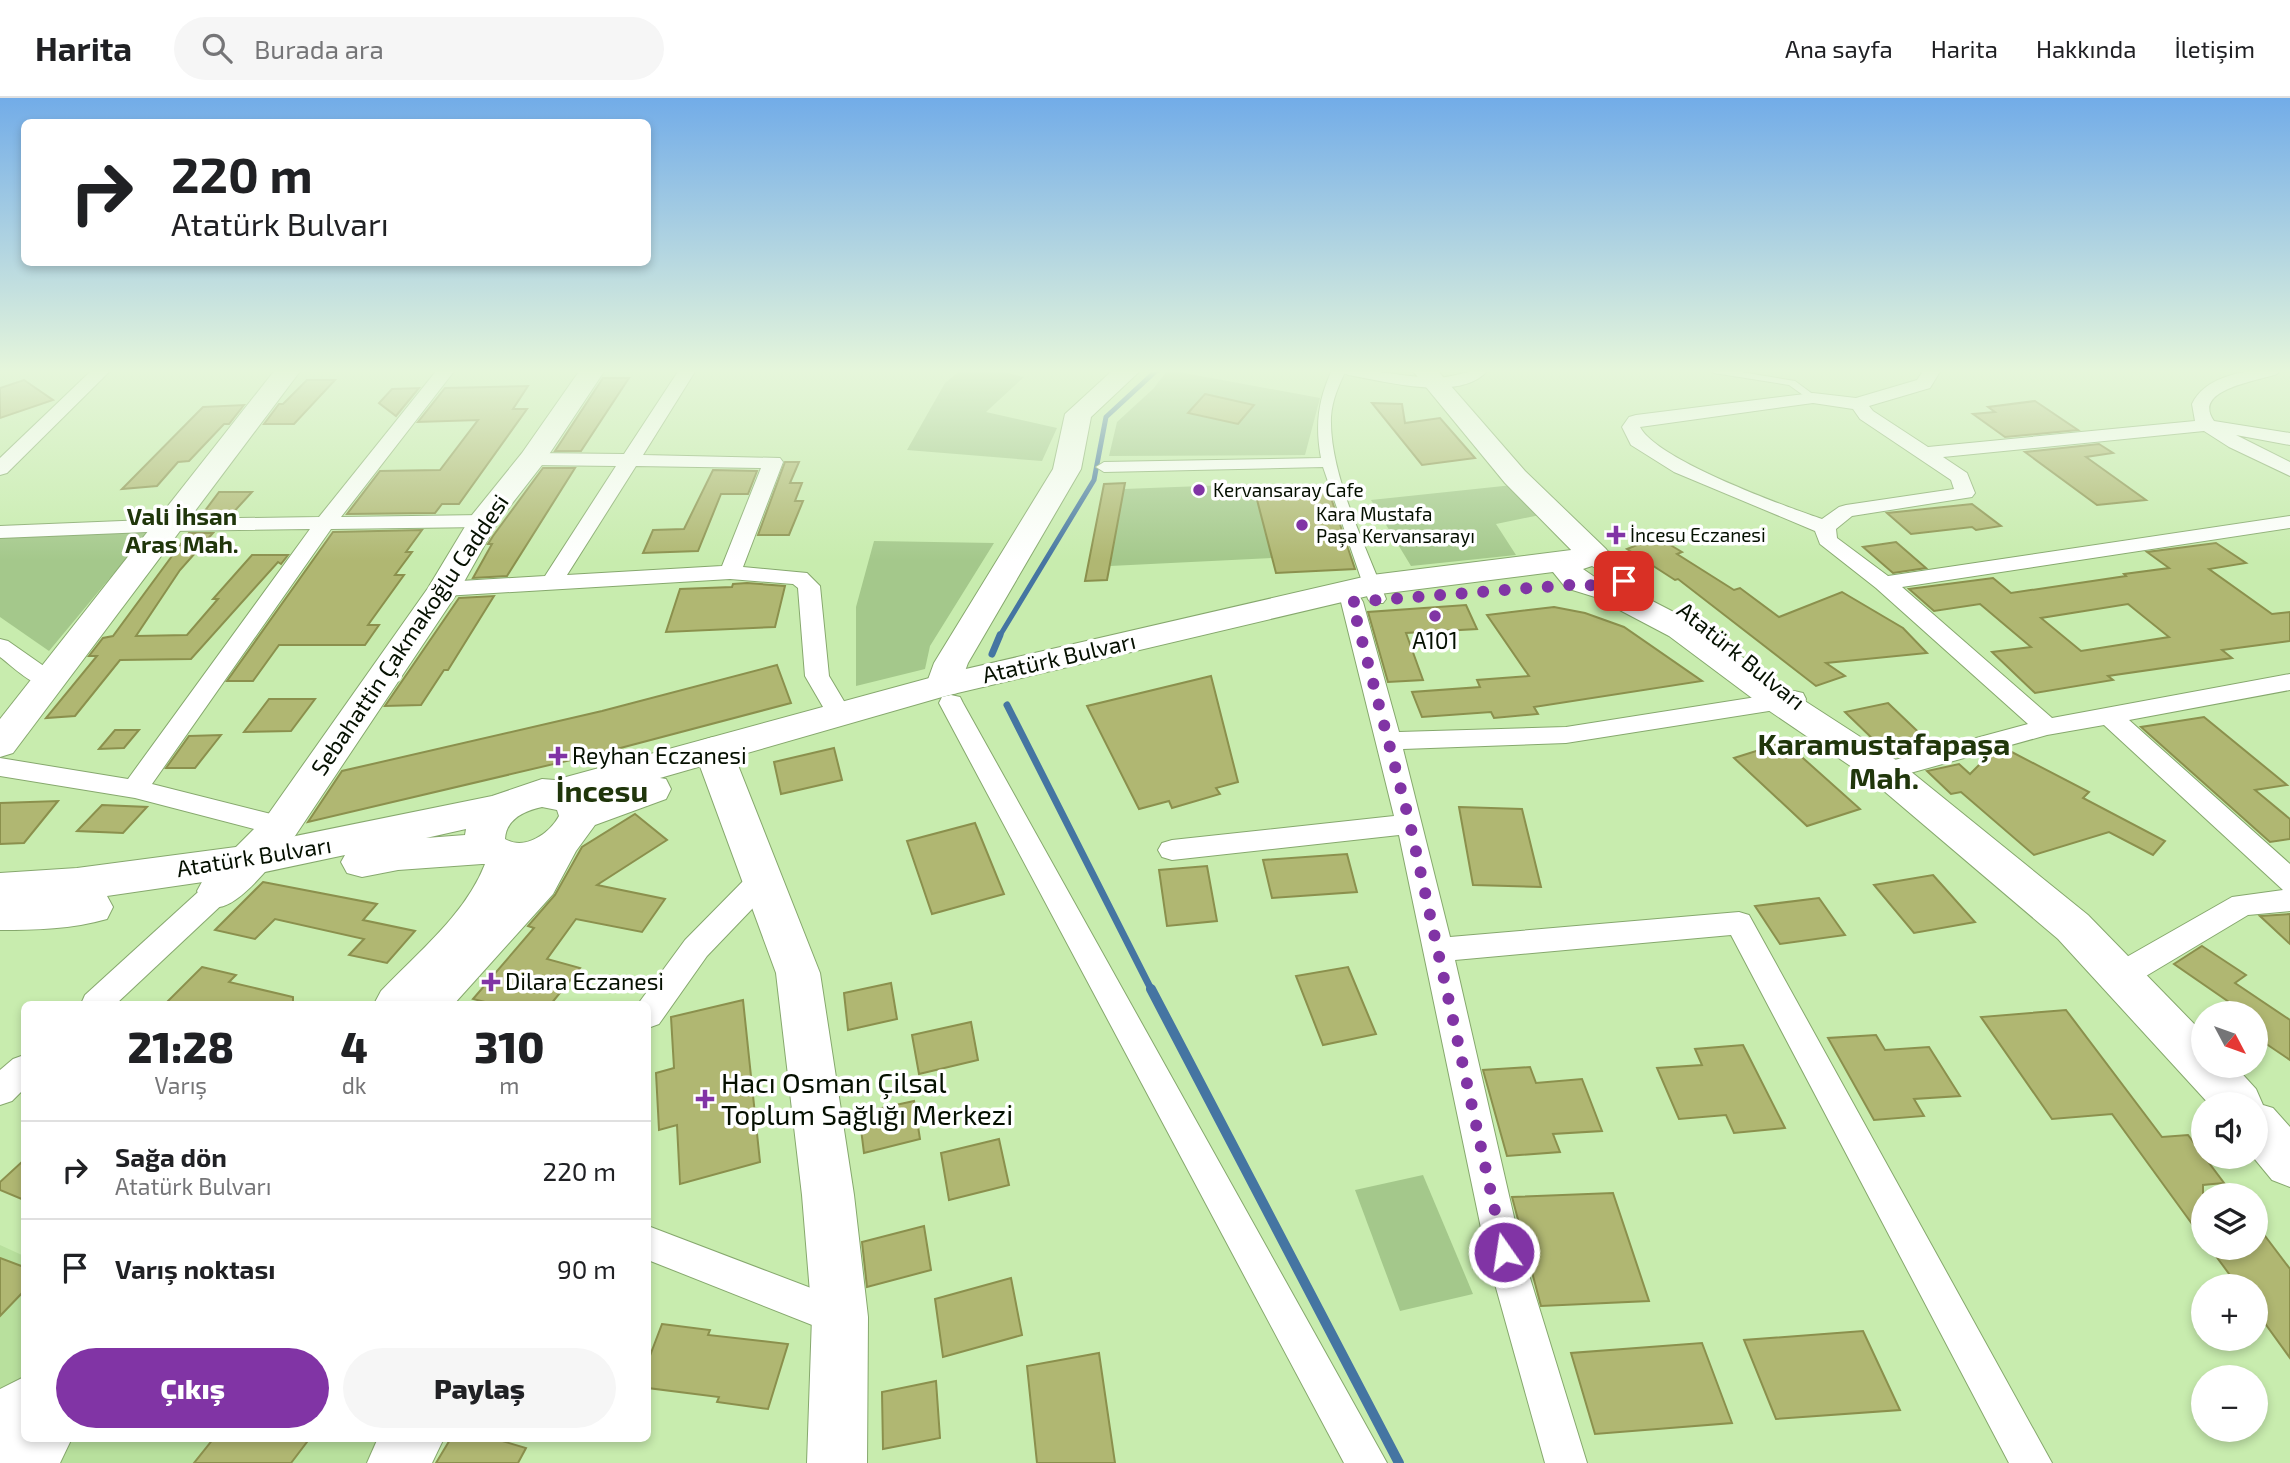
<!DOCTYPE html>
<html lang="tr">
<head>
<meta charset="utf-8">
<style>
  :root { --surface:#fff; --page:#f6f6f6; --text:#202124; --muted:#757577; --line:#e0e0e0; --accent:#8134a5 }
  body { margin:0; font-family:"Exo 2",sans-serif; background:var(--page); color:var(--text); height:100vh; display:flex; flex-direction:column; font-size:26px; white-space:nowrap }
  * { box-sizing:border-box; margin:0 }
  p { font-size:23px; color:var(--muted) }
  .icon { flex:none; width:38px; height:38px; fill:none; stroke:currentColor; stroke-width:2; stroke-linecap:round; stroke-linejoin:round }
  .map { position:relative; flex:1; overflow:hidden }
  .sheet { position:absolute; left:21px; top:903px; width:630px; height:441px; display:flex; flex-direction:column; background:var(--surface); border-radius:10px; box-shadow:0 4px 10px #0003 }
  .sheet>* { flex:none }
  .top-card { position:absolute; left:21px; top:21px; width:630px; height:147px; border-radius:10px; box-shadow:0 4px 10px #0003; background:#fff; color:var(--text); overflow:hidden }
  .needle { width:46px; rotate:131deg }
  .fabs { position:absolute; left:2191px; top:903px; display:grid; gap:14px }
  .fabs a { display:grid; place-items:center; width:77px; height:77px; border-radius:50%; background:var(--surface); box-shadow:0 4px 10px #0003; font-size:35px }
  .pin { position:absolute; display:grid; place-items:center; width:60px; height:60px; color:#fff; margin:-30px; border-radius:14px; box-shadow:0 4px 10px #0006 }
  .me { position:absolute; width:77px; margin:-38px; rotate:347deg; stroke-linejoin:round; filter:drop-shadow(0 0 5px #0008) }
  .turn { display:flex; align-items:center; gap:24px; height:147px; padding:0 35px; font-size:32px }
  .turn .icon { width:91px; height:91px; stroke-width:2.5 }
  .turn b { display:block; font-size:49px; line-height:60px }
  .eta { display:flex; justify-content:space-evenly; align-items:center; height:119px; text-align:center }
  .eta b { font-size:42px; font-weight:800; line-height:49px }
  .cta { display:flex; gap:14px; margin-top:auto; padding:14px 35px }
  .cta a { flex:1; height:80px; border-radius:42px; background:var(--accent); color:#fff; font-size:28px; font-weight:800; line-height:80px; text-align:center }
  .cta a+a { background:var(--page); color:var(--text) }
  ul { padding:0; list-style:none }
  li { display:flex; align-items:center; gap:21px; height:98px; padding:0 35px; border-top:2px solid var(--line) }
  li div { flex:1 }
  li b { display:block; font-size:26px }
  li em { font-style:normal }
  header { display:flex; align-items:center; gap:42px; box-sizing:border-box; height:98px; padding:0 35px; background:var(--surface); border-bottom:2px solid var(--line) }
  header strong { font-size:33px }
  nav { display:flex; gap:38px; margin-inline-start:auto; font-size:24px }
  .search { width:490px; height:63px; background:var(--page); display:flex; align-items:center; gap:18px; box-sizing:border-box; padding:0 24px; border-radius:38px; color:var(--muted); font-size:26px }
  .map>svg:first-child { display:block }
</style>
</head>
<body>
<header>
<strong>Harita</strong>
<div class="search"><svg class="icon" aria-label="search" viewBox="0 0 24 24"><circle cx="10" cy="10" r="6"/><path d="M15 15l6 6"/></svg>Burada ara</div>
<nav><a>Ana sayfa</a><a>Harita</a><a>Hakkında</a><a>İletişim</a></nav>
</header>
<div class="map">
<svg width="2290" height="1365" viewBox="0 0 2290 1365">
  <rect width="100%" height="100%" fill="#c8ecae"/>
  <g fill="#b8e09d">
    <path d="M0 1147 24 1158V1308L0 1335Z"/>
    <path d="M42 1341H414L397 1365H20Z"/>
  </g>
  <g fill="#a4c88b">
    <path d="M961 272H995L1024 279 986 314 1057 330 1042 363 907 352 945 285Z"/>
    <path d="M1168 272 1320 300 1305 357 1109 358 1117 324 1153 291Z"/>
    <path d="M1253 386 1272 460 1110 468 1124 391Z"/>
    <path d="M1513 387 1540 417 1496 426 1516 457 1411 468 1371 402Z"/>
    <path d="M149 433 49 553 0 519V439Z"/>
    <path d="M874 443 994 445 930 548 925 571 856 588V509Z"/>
    <path d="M1423 1077 1473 1196 1400 1213 1355 1092Z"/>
  </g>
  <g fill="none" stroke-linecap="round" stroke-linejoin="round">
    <path stroke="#4575a2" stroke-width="5" d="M999 539 1094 382 1106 319 1157 272"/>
    <g stroke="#4575a2" stroke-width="7">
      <path d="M992 556 1000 537"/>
      <path d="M1007 607 1152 893"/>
    </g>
    <path stroke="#4575a2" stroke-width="10" d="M1151 891 1399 1365"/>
  </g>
  <g fill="#b0b772" stroke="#8b904d" stroke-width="2" fill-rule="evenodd">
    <path d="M603 280H629L581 353H555Z"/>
    <path d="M24 282 53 302 0 320V290Z"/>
    <path d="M307 282H335L294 326H264L279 306H283Z"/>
    <path d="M528 288 513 311H527L459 406H442L435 415 347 416 380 373 440 372 478 322 418 324 445 290Z"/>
    <path d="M419 290 396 318 379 305 392 291Z"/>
    <path d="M1205 296 1254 307 1238 326 1188 315Z"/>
    <path d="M2035 303 2078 332 2005 339 1973 316 1995 314 1988 309Z"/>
    <path d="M1372 305 1402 306 1405 325 1440 320 1475 360 1422 367Z"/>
    <path d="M244 307 229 326H224L189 363 178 364 157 388 122 391 203 309Z"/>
    <path d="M2099 346 2113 355 2086 359 2146 402 2097 407 2025 354Z"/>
    <path d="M785 364H799L790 385H802L795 403H803L789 437H758Z"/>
    <path d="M543 370H575L507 478 473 480 492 446H488L493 438Z"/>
    <path d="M713 372 757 373 748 396H721L698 453 643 455 653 432 684 431Z"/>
    <path d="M1125 385 1107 482 1085 483 1104 386Z"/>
    <path d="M1328 391 1355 471 1276 475 1255 394Z"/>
    <path d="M219 394H252L230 418H201Z"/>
    <path d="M1972 406 2001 428 1976 432 1972 429 1911 436 1887 415Z"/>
    <path d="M422 432 406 454H412L395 477H404L368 527H379L365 547H279L253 583H227L333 434Z"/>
    <path d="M189 435H213L180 472 136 538 187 537 218 501H213L252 457H288L281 466 278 464 191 561 120 562 75 618 46 620 97 558H89L103 540 113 538Z"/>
    <path d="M1657 439 1682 454 1677 456 1734 492 1740 490 1779 519 1842 494 1903 530 1927 555 1826 565 1845 578 1816 588 1678 481 1675 482 1627 451Z"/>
    <path d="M1896 444 1926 470 1893 475 1863 449Z"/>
    <path d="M2216 445 2246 465 2209 471 2272 516 2290 514V543L2222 552 2232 560 2108 578 2113 582 2035 595 1992 554 2031 549 1980 506 1934 513 1909 491 1993 480 2011 495 2126 478 2124 476 2169 470 2147 454ZM2128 506 2169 539 2081 553 2041 520Z"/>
    <path d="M747 485 785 488 775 529 666 534 680 491 732 489 733 486Z"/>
    <path d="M494 498 448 572H444L421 607 385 608 459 500Z"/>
    <path d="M1466 507 1477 531 1406 535 1423 582 1388 584 1368 514Z"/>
    <path d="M1554 509 1585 515 1624 529 1702 583 1534 609 1538 616 1494 620 1491 614 1422 619 1412 594 1480 589 1477 582 1529 578 1487 517Z"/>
    <path d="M777 567 791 605 609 653 308 724 342 673 602 613Z"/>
    <path d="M1211 578 1238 684 1216 690 1220 696 1172 710 1169 703 1139 711 1087 608Z"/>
    <path d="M269 601H315L291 633 244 634Z"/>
    <path d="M1888 605 1934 649 1909 655 1896 643 1879 647 1845 614Z"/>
    <path d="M2204 619 2287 687 2255 692 2290 721V741L2270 744 2141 629Z"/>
    <path d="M115 632H139L124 650 99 651Z"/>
    <path d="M221 637 195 670H166L189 638Z"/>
    <path d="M1785 644 1860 711 1807 728 1734 660Z"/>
    <path d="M834 650 842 682 781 696 774 664Z"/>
    <path d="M2006 651 2089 694 2083 700 2165 743 2153 757 2109 734 2034 757 1961 694 1951 696 1927 673 1959 666 1970 676 1991 655Z"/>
    <path d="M58 703 24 745 0 746V705Z"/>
    <path d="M102 707 147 709 123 735 77 733Z"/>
    <path d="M1459 709 1522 711 1541 789 1473 787Z"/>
    <path d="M635 716 667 742 597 787 665 801 642 834 576 821 547 861 580 870 551 906H493L473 901 534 830 528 828 555 797 582 749Z"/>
    <path d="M975 725 1004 796 932 816 907 743Z"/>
    <path d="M1347 756 1357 794 1272 800 1263 762Z"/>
    <path d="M1207 768 1217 823 1167 828 1159 772Z"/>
    <path d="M1933 777 1975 824 1914 835 1874 787Z"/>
    <path d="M263 784 377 806 363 822 415 833 387 865 349 857 364 841 275 821 255 841 215 832Z"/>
    <path d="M1819 800 1845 837 1780 846 1755 808Z"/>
    <path d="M2290 816V846L2260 818Z"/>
    <path d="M2202 848 2246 877 2235 885 2290 922V962L2256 939V915H2245L2174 866Z"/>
    <path d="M202 869 236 877 229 884 293 899V906H165Z"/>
    <path d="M1348 869 1376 936 1323 947 1296 878Z"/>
    <path d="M891 885 897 921 848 932 844 895Z"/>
    <path d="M743 902 760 1064 680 1086 677 1027 659 1032 656 975 674 970 671 919Z"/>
    <path d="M2066 912 2162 1039 2188 1037 2224 1085 2203 1087V1141L2112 1016 2052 1021 1981 919Z"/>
    <path d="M971 924 978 962 919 976 912 937Z"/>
    <path d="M1876 937 1885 952 1929 949 1960 998 1914 1001 1924 1018 1874 1022 1828 940Z"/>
    <path d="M1743 947 1785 1030 1734 1035 1726 1017 1679 1021 1657 970 1702 967 1695 951Z"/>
    <path d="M1530 969 1536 985 1582 981 1602 1033 1553 1036 1560 1054 1507 1058 1483 972Z"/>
    <path d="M914 1003 920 1041 864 1055 859 1015Z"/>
    <path d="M999 1041 1009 1087 949 1102 941 1055Z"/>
    <path d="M24 1062V1102L0 1092V1084Z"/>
    <path d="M1613 1095 1649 1203 1541 1208 1512 1099Z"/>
    <path d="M2256 1126 2290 1171V1260L2256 1213V1188H2238L2210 1150H2256Z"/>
    <path d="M924 1128 931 1172 867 1189 862 1144Z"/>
    <path d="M0 1160 24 1169V1193L0 1218Z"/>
    <path d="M1011 1180 1022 1237 943 1259 935 1201Z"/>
    <path d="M662 1226 710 1232 708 1237 788 1246 768 1311 717 1304 719 1299 648 1290V1263Z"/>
    <path d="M1863 1233 1900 1312 1776 1321 1744 1242Z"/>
    <path d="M1702 1245 1732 1325 1595 1336 1571 1255Z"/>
    <path d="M1099 1255 1115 1365H1037L1027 1268Z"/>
    <path d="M936 1283 940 1340 883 1351 882 1294Z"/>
    <path d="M214 1340H310L291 1365H194Z"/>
    <path d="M451 1340H492L526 1350 518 1365H436Z"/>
  </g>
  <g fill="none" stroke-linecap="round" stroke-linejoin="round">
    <defs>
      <path id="service" d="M1709 272H1729L1795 283 1818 300 1810 302 1789 287 1714 275Z"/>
      <path id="pedestrian" d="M1332 272H1346C1339 287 1332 302 1331 319 1329 376 1366 448 1386 501L1383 505H1371L1368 501 1323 369 1104 374 1096 369 1104 364 1321 360C1315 327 1318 302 1332 272Z"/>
      <g id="minor">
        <path d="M92 272H111L7 375 0 377V360Z"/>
        <path d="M437 272H455L341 419 483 417 490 419 493 423 490 427 483 429 331 431 152 686 291 721 295 728 291 735 281 738 135 700 0 678V660L128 681 310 431 171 433 0 440V428L171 421 319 419Z"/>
        <path d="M679 272H696L643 357 780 360 783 364 743 469 807 475 820 488 829 578 851 615 848 621 839 623 830 621 805 578 798 490 793 486 730 481 444 498 436 496 433 491 436 486 444 484 545 478 616 368 532 367 522 361 532 355 624 356ZM636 368 761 370 722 468 567 477Z"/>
        <path d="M1339 272C1372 270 1402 279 1434 280 1454 280 1469 271 1488 272 1461 305 1385 283 1348 277Z"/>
        <path d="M1924 272H1941L1930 290 1869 308 1873 313 1928 349 2195 323 2192 306C2205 277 2251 270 2280 272L2277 276C2259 283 2191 291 2214 323L2290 335V347L2236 337 2290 364V378L2229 349 2204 333 1943 359 1967 375 1975 395 1972 399 1852 418 1836 431 1837 440 1888 478 2290 418V430L1902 489 2052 620 2290 576V592L2129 622 2290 766V813L2248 817 2131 887 2120 890 2109 887 2105 878 2109 869 2232 799 2283 792 2104 627 2047 637 1885 682 1876 679 1872 673 1876 667 2028 626 1876 490 1820 446 1815 433 1674 374 1631 347 1622 329 1629 319 1636 317 1813 295 1856 300 1917 282ZM1813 305 1853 311 1860 321 1951 382 1954 391 1846 407 1839 409 1822 421C1784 408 1657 362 1640 329Z"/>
        <path d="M1352 497 1360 499 1363 504 1399 634 1566 629 1794 593 1803 595 1806 601 1803 607 1794 609 1566 645 1403 651 1450 839 1739 814 1749 817 2052 1365H2009L1731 837 1455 862 1522 1154 1587 1365H1545L1486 1154 1399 737 1172 762 1162 759 1158 752 1162 745 1172 742 1394 718 1341 504 1344 499Z"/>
        <path d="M0 541 8 543 58 578 61 583 58 588C37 594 16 571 0 559Z"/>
        <path d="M951 597 960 599 963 605 1387 1365H1344L939 605 942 599Z"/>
        <path d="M764 769 774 772 778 780 774 788 707 858 659 926 648 930V906H638L685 842 754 772Z"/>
        <path d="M218 782 228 785 232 793 228 801 116 906H81L85 897 208 785Z"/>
        <path d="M24 957V991L12 1003 0 1007V972L13 961Z"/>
        <path d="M648 1128 853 1206 859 1219 853 1232 840 1238 648 1162Z"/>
      </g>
      <g id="secondary">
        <path d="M275 272H301L13 655 0 659V621Z"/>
        <path d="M580 272H605L542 367 497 425 460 491 295 738C280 756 242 807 219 809 214 809 208 806 203 804L197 793 203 782 267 718 428 490 472 417 522 355Z"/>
        <path d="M1113 272H1141L1091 319 1081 371 968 565 957 595 944 598 931 595 926 587 934 565 1053 371 1065 316Z"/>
        <path d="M1412 272H1437L1525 373 1606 451 1611 458 1606 465 1595 467 1584 465 1505 385Z"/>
        <path d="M713 639 726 643 732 652 820 875 854 1097 868 1219 867 1365H807L812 1219 802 1097 776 875 694 652 700 643Z"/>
        <path d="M1885 660 1899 664 2088 817 2203 935V968H2235L2256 991 2263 1007 2273 1010 2290 1029V1089L2272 1082 2253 1059H2256V1006H2209L2058 841 1871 682 1866 673 1871 664Z"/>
        <path d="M378 1340H444L432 1365H367Z"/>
      </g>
      <g id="primary">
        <path d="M1595 449 1631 461 1642 478 1631 492 1693 524 1794 596 1899 664 1904 673 1899 682 1885 686 1871 682 1768 612 1669 538 1595 499 1566 490 1553 474 1372 497 949 597 660 680 666 681 671 691 666 701 595 727 576 753 553 796 454 906H374L381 893C418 854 465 817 485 766H482L398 772 362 779 347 775 341 764 345 757 251 777 107 798 113 809 107 821C73 831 35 832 0 832V775L77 770 251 747 492 698 542 681 555 682 944 576 1372 477ZM1592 468 1610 478 1596 480 1583 471ZM542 709 557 712 559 718C550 735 525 753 505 741 506 721 524 713 542 709ZM466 731 465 737 426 740Z"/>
        <path d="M24 1279V1340H72L60 1365H0V1291Z"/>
      </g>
    </defs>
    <use href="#service" stroke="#86a86d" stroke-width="2"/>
    <use href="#pedestrian" stroke="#86a86d" stroke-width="2"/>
    <use href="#minor" stroke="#86a86d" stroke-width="2"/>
    <use href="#secondary" stroke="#86a86d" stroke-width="2"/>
    <use href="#primary" stroke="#86a86d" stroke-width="2"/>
    <use href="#service" fill="#fff" fill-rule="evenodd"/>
    <use href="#pedestrian" fill="#fff" fill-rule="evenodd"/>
    <use href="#minor" fill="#fff" fill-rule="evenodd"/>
    <use href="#secondary" fill="#fff" fill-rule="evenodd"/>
    <use href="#primary" fill="#fff" fill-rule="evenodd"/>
  </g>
  <linearGradient id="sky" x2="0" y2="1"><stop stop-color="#72ace8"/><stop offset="0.59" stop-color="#e6f6db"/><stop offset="1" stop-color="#e6f6db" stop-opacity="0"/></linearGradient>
  <rect width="2290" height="463" fill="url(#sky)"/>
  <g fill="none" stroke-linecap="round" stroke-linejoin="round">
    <path stroke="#8134a5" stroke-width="12" stroke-dasharray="0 21.6" d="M1504 1154 1410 726 1352 504 1582 486 1611 490 1624 483"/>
  </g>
  <g fill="#8134a5" stroke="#fff" stroke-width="2.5">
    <circle cx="1199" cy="392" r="7"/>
    <circle cx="1302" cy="427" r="7"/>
    <path d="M1612.5 426.5h7v7h7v7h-7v7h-7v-7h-7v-7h7z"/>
    <circle cx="1435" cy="518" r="7"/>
    <path d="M554.5 647.5h7v7h7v7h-7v7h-7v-7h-7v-7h7z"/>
    <path d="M487.5 873.5h7v7h7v7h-7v7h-7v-7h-7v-7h7z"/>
    <path d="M701.5 990.5h7v7h7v7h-7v7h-7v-7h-7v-7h7z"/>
  </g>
  <g text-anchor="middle" stroke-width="7" stroke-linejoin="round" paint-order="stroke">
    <g font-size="19" fill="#051000" stroke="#fff" text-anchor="start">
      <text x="1213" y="399">Kervansaray Cafe</text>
      <text x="1316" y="423">Kara Mustafa<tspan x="1316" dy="22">Paşa Kervansarayı</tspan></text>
      <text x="1630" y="444">İncesu Eczanesi</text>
    </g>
    <g font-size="23" fill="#051000" stroke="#fff">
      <text transform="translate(410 537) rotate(-56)" y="8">Sebahattin Çakmakoğlu Caddesi</text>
      <text transform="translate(1741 558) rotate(39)" y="8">Atatürk Bulvarı</text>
      <text transform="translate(1059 560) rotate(-13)" y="8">Atatürk Bulvarı</text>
      <text transform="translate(254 759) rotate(-9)" y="8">Atatürk Bulvarı</text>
    </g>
    <g font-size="23" fill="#051000" stroke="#fff" text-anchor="start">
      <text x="1435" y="551" text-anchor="middle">A101</text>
      <text x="572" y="666">Reyhan Eczanesi</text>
      <text x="505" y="892">Dilara Eczanesi</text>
    </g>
    <g font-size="24" font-weight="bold" fill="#20360b" stroke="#fff">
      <text x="182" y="427">Vali İhsan<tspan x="182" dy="28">Aras Mah.</tspan></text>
    </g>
    <g font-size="28" fill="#051000" stroke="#fff" text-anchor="start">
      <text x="721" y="995">Hacı Osman Çilsal<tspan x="721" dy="32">Toplum Sağlığı Merkezi</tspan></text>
    </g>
    <g font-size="30" font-weight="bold" fill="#20360b" stroke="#fff">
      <text x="1884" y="657">Karamustafapaşa<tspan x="1884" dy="34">Mah.</tspan></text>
      <text x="602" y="704">İncesu</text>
    </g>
  </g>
</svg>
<div class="fabs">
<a><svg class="needle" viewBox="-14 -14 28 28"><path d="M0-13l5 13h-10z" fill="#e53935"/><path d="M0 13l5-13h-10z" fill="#757577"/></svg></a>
<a><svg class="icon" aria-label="sound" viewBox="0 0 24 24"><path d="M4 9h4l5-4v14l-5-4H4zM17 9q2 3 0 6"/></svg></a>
<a><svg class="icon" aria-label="layers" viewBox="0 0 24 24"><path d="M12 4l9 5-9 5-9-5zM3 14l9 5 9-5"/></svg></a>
<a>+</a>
<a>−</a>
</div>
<div class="pin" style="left:1624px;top:483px;background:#d93025"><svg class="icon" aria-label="arrive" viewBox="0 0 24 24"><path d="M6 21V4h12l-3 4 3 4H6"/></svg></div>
<svg class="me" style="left:1504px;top:1154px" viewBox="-20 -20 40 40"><circle r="17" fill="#8134a5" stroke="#fff" stroke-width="3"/><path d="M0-11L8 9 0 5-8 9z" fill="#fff"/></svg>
<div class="top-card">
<div class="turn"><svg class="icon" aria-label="right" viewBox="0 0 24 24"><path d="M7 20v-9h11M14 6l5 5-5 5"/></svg><div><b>220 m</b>Atatürk Bulvarı</div></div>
</div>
<section class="sheet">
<div class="eta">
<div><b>21:28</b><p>Varış</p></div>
<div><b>4</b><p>dk</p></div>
<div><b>310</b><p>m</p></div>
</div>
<ul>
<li><svg class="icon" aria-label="right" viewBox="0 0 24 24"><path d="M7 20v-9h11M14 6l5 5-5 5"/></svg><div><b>Sağa dön</b><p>Atatürk Bulvarı</p></div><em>220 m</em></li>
<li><svg class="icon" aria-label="arrive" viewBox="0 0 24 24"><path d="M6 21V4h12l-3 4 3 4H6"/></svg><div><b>Varış noktası</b></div><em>90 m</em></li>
</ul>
<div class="cta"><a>Çıkış</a><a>Paylaş</a></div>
</section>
</div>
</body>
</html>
